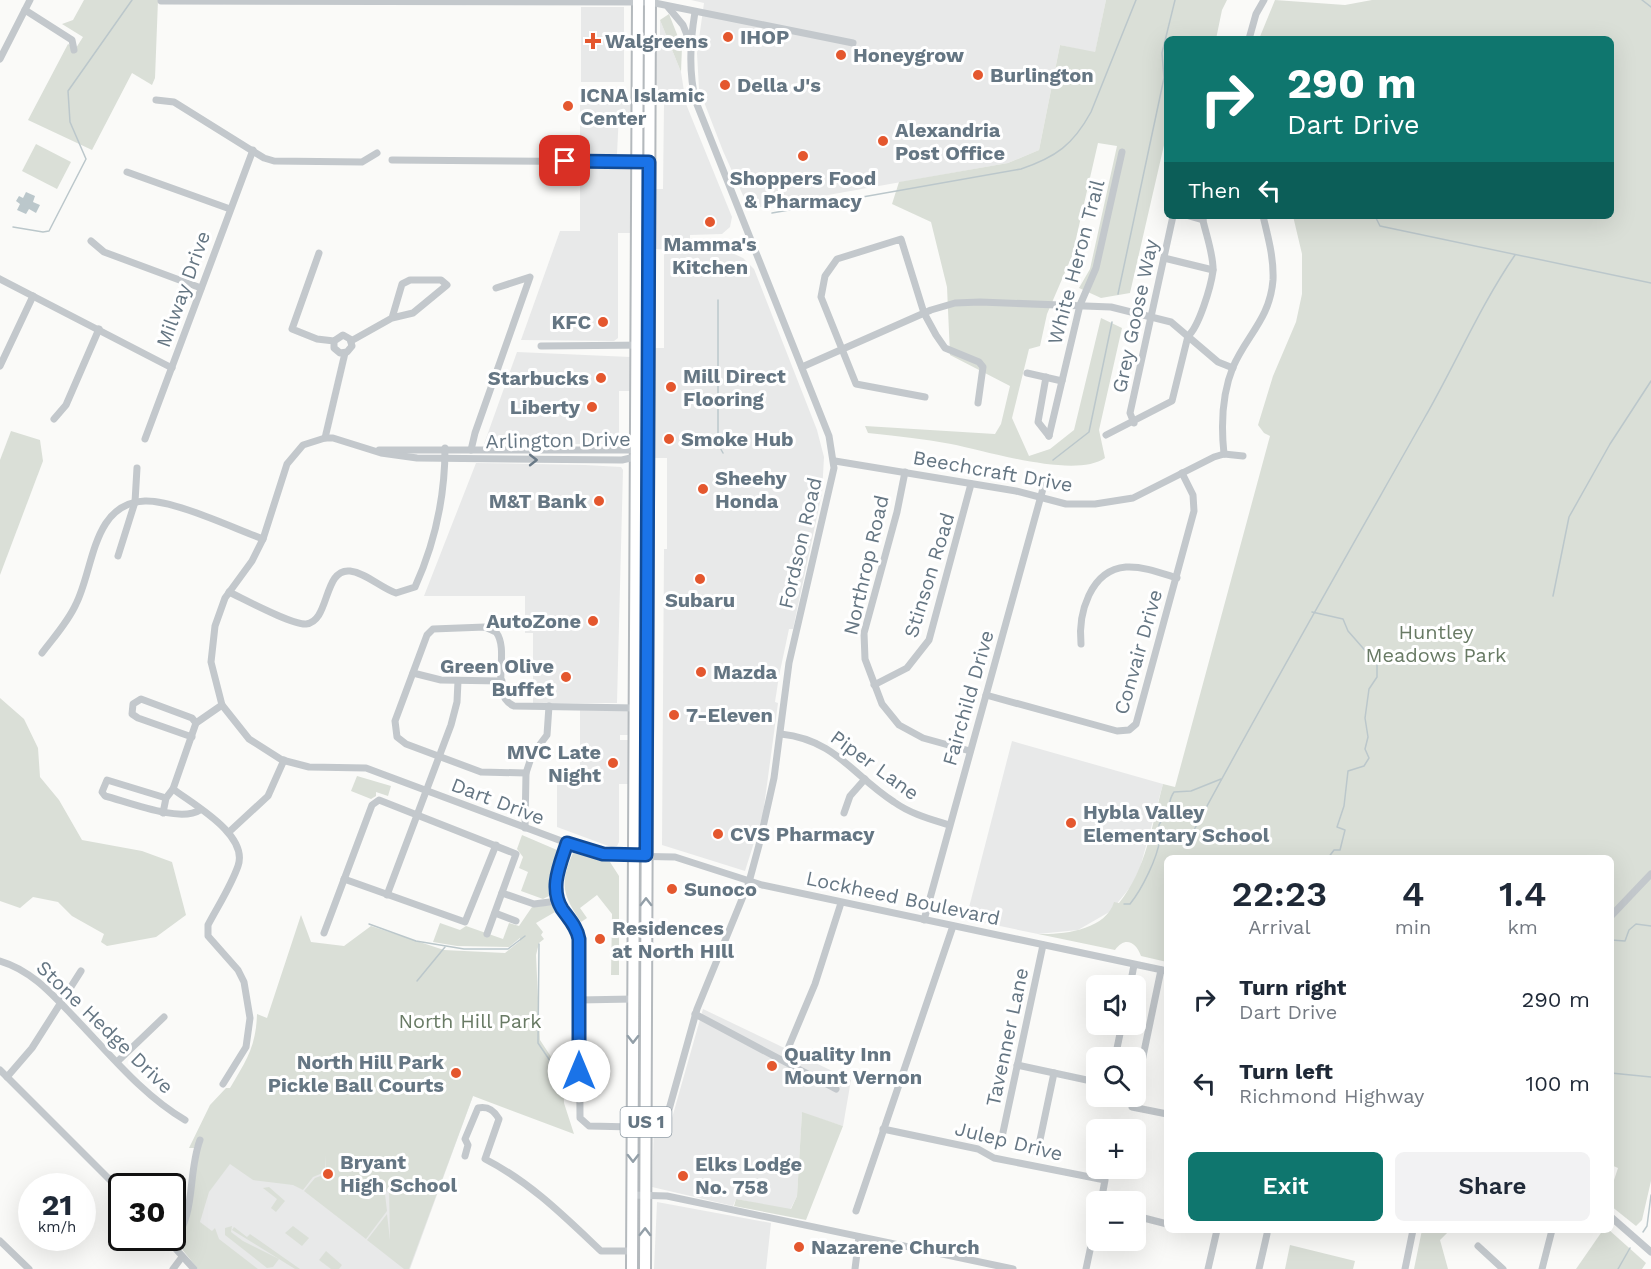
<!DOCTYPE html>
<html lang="en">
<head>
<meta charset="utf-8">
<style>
  :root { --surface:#fff; --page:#f2f2f3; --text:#1f2937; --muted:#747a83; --accent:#0f766e }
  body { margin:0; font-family:"Work Sans",sans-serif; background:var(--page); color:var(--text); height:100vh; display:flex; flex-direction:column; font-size:22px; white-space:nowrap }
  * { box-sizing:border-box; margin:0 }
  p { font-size:20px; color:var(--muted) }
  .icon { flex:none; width:33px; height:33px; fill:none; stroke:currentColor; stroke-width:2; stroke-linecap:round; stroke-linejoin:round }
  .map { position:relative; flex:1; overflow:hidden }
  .details { position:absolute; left:1164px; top:855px; width:450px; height:378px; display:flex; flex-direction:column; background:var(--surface); border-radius:9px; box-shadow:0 6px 24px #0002 }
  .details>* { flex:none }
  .top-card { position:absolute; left:1164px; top:36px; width:450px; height:183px; border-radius:9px; box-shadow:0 6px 24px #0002; background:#0f766e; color:#fff; overflow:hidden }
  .controls { position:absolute; left:1086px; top:975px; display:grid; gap:12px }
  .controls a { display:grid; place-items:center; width:60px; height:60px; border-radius:9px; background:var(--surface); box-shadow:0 6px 24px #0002; font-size:30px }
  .speed { position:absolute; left:18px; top:1173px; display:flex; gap:12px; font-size:30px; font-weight:700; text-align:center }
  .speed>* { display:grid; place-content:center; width:78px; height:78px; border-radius:50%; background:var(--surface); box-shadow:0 6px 24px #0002; line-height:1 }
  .speed small { font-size:15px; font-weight:400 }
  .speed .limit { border:3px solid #111; border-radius:9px; background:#fff; color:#111 }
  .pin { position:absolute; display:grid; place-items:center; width:51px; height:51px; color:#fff; margin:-26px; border-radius:12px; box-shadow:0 3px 9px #0006 }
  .me { position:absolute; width:66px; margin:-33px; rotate:0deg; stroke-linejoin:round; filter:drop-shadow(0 0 4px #0008) }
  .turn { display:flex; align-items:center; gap:21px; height:126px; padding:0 24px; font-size:27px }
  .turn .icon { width:78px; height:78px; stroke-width:2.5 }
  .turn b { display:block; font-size:42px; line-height:51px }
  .then { display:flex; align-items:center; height:57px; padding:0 24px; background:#0003; gap:12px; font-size:22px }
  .eta { display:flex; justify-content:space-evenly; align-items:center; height:102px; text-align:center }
  .eta b { font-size:36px; font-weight:600; line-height:42px }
  .action { display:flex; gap:12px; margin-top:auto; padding:12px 24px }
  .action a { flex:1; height:69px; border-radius:9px; background:var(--accent); color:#fff; font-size:24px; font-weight:600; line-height:69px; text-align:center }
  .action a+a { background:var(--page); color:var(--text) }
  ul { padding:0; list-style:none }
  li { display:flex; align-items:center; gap:18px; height:84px; padding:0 24px }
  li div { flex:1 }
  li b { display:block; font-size:22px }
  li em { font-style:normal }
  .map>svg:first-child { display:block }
</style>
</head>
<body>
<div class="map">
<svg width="1651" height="1269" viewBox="0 0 1651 1269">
  <rect width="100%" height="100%" fill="#fafaf8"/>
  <g fill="#e8e9e9">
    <path d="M691 0H1106L1095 53 1060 45 1039 150 1008 163 755 208 750 211 723 151 699 89 697 53 704 3Z"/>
    <rect x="581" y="7" width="43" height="75"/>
    <path d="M660 20 681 72 686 104 732 217 730 227 722 234 690 235V250L730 252 743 258 754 269 817 430 824 457 822 493 793 629H789L779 676 775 702 778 703 763 814 745 871 662 845 664 549H667V458H655V348H664V255L667 250 656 249V189H663L664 104 656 103V46L660 38Z"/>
    <path d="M580 100 634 101V113H619L617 154 580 155Z"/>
    <path d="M580 167 631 168V233H618V338L614 341 521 340 560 231H580Z"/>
    <path d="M517 352 631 357 632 391H619V439L616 444H484Z"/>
    <path d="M476 463 585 465 621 467 623 470 617 703H533V633H525V596H424Z"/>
    <path d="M580 710 630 711V735H620V740H630L629 784H619V842L617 846 611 847 557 827V783H580Z"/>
    <path d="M1012 741 1163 784 1140 868 1132 885 1111 911 1078 930 1038 934 966 919Z"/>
    <path d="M703 1009 851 1080 843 1126 802 1113 797 1196 790 1210 736 1199 733 1206 652 1187 654 1126 672 1118Z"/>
    <path d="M267 1019 473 1096 410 1269H200L185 1252Z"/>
    <path d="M657 1202 771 1223 766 1269H654Z"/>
  </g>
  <g fill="#dadfd7">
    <path d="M84 0H158L155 78 152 85 132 73 92 150 28 120 68 44 76 48 83 37 62 24 73 20Z"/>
    <path d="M1106 0H1227L1222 10 1216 39H1167V132L1130 293 1101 298 1079 288 1090 269 1117 146 1098 143 1072 256 1047 314 1040 346 1029 349 1012 418 1029 456 1050 449 1074 430 1101 318 1122 328 1099 430 1105 458C1075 479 987 451 951 444 924 439 896 436 868 433L865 426 995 434 1001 424 1010 386 950 355 947 287 931 222 892 204 899 182 1008 163 1039 150 1060 45 1095 52Z"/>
    <path d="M1275 0 1345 5 1372 0H1651V1181L1642 1220 1636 1226 1611 1206V1189L1618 1168 1611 1165V858H1167V962L1141 956C1136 942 1125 936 1115 950L1038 934C1062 935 1106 930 1114 902L1119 903C1146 870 1152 825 1163 784L1175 787 1270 436 1264 433 1258 425 1273 376 1296 322 1302 294V254L1293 216H1611V39H1259Z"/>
    <path d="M669 14 682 47 681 72 660 20Z"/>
    <path d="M36 144 71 162 57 189 22 171Z"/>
    <path d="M11 431 40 440 43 461 0 575V460Z"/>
    <path d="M0 698 24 719 38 748 40 777 59 800 82 840 142 851 172 862 186 915 156 937 107 946 101 942 104 934 72 916 58 902 33 897 20 908 0 901Z"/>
    <path d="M357 776 391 786 388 796 376 792V796L371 799 351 791Z"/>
    <path d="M522 835 557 850 550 878 549 896 543 899 521 891 528 872 519 868 523 857 517 849Z"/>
    <path d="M573 853 610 862 619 876V975H611L612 914 597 895 580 908 587 918 581 922C563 895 559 884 573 853Z"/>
    <path d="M552 905 555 912 536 923 543 932 541 935 544 939 539 943 536 955 540 1040 563 1075 564 1103 574 1134 473 1096 409 1269H404L367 1240 387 1214 390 1240 389 1187 385 1194 387 1211 366 1239 304 1191 315 1178 326 1174 325 1155V1172L313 1177 303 1190 293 1185 253 1180 230 1164 209 1192 200 1222 212 1231 215 1228 219 1239 258 1269H198L177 1243 190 1213 197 1141 194 1148H189L210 1105 226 1088H230C246 1061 256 1047 257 1014L267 1018 301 915 311 942 344 946 371 926 444 950 505 953 520 941V938L509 947 457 946 433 942 440 923 460 930 466 926 503 939 509 923 519 926 532 907Z"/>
    <path d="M802 1112 843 1126 806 1220 734 1206 736 1199 791 1209 797 1196Z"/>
    <path d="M269 1187 285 1201 276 1212 271 1208 277 1199 263 1188Z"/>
    <path d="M232 1226 231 1232 243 1241 279 1259 273 1267 267 1268 225 1235V1228Z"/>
    <path d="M293 1226 309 1238 302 1246 285 1233Z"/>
    <path d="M234 1227 247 1237 250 1234 300 1269H295L232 1230Z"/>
    <path d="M1422 1230H1450L1440 1240 1448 1269H1414Z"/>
    <path d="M1603 1230H1609L1646 1263 1642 1269H1576Z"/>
    <path d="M1290 1245 1355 1261 1353 1269H1285Z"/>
    <path d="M326 1251 342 1265 339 1269H331L319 1260Z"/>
  </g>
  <path fill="#bbc7cb" d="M26 192 35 196 33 202 40 205 36 213 29 209 26 214 17 210 20 204 16 201 19 196 23 198Z"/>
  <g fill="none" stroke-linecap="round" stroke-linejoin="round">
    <g stroke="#bbc7cb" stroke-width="1.5">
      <path d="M1642 0 1651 7"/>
      <path d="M772 213 1021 169C1056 157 1073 145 1091 112L1136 0"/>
      <path d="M1375 216 1380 226 1651 283"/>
      <path d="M13 227 43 232 49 231 86 159 70 122 68 91 132 0"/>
      <path d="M1118 294 1164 78 1162 53 1175 0"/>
      <path d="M718 300V444L723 453"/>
      <path d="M1053 460 1089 432 1112 322"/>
      <path d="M1553 596 1569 517 1610 444 1651 381"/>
      <path d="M1312 612 1343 619 1348 631 1377 664V677L1369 689 1365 718 1368 737 1365 749 1369 758 1364 766 1348 771 1344 806 1337 827 1345 830 1340 850H1334L1328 858"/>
      <path d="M1193 838 1194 830C1269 691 1347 555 1425 417 1456 363 1480 306 1515 255"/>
      <path d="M1124 904H1130C1142 889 1157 859 1160 839 1161 834 1158 829 1159 825 1161 819 1168 816 1169 809 1170 802 1169 799 1174 792L1191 791 1221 779"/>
      <path d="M369 924 416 941 464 949H508L525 936"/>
      <path d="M1611 940 1625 941 1629 930 1636 924 1651 926"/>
      <path d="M539 944 538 1043 561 1077"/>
      <path d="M417 981 445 947"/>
      <path d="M1611 1073 1651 1077"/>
      <path d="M1643 1232 1647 1226 1651 1195"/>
      <path d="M1618 1269 1630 1248"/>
    </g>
    <defs>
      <g id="highway">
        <path d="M632 1269 638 0"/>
        <path d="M645 1269 650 0"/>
      </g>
    </defs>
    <use href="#highway" stroke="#b4b9bd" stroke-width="14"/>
    <g stroke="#c3c8cc" stroke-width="7">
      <path d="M161 1 650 2 853 43"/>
      <path d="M668 7 683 25 689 40"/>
      <path d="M25 10 72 40 74 50"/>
      <path d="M1249 39 1256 14 1264 0"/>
      <path d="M0 59 30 0"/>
      <path d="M156 100 174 102 264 158 274 161 362 162 377 153"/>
      <path d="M392 160 649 162"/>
      <path d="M127 172 230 209"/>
      <path d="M1189 216 1203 220"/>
      <path d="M91 241 104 252 201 288"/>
      <path d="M319 253 292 329 317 339 334 341 343 335 350 339 352 346 347 352 340 353 334 348V341"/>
      <path d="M1164 258 1213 270"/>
      <path d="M0 279 172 368"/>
      <path d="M351 341 392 318 413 313 447 285 441 280H410L402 284 392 318"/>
      <path d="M541 346 649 345"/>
      <path d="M0 366 33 296"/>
      <path d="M802 367 931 310 955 303 980 302 1111 307 1171 322 1218 362 1233 368"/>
      <path d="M1027 373 1062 381 1049 436"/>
      <path d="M1046 377 1038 422 1049 436"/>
      <path d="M1062 381 1080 305 1096 268 1122 152"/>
      <path d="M925 397 856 384 821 297 825 276 837 259 901 239 924 313 936 335 945 348 979 362 983 367 978 403"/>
      <path d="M54 419 66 405 99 329"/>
      <path d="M1134 423 1130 413 1173 216"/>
      <path d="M1106 435 1172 401 1188 336C1199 327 1211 286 1213 271 1214 255 1205 232 1202 216"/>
      <path d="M325 438 345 353"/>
      <path d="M145 439 253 150"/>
      <path d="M379 450H638"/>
      <path d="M471 450 475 433 530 277 496 288"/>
      <path d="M1224 454C1221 426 1222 394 1233 367 1246 336 1270 319 1273 280 1274 258 1268 237 1263 216"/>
      <path d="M639 456 622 460 417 458 381 453 333 438H325L303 445 287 464 263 539 252 561 225 598 215 626 211 662 222 705 249 739 282 760 309 767 366 768 583 849 623 856 675 857 762 885 1167 971"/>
      <path d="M835 461 1016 491 1066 504H1095L1133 498 1214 457 1224 454 1243 456"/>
      <path d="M905 472 897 512 864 633 865 659 882 704 899 725 923 738 970 751"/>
      <path d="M118 556 135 502 137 468"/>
      <path d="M229 592C244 599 292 625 306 624 330 622 323 568 350 571 366 573 381 588 396 593L415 587C435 543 445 497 445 448"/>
      <path d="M1081 644C1078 614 1090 570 1126 567 1143 566 1161 573 1177 578"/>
      <path d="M42 653C54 637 68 622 76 604 94 569 92 503 145 501 174 500 233 528 263 539"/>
      <path d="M413 673 441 680 502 681"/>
      <path d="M874 685 907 668 929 640 971 484"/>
      <path d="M986 695 1117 731 1129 730 1136 724 1194 511 1193 495 1182 473"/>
      <path d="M222 705 196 723 173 789C194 805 249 835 238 866 231 886 218 906 208 925V936L238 970 244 982 250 1018 246 1047 223 1084"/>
      <path d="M781 734C836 740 852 775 894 802 911 814 930 819 949 825"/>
      <path d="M192 737 138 718 132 714 133 704 141 699 192 718 196 723"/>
      <path d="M526 773 481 772 406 744 397 737 395 721 427 635 433 629 485 627 496 632C511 652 488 695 514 706L637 708"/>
      <path d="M166 798 107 780 102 792 105 796C128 802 180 823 200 810"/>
      <path d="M163 813 166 798 173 789"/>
      <path d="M844 813 850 796 865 779"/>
      <path d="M525 828 526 773 532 755 547 735 549 706"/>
      <path d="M229 832 268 796 284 760"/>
      <path d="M567 844 558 871 556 894 579 939 580 1118 589 1126 633 1127"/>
      <path d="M344 879 465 922 496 845"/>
      <path d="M502 893 534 904 558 901"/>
      <path d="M387 895 451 725 457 702 458 681"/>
      <path d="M495 913 516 921"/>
      <path d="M1611 916 1651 874"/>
      <path d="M924 920 1044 485"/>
      <path d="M324 933 372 805 379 800 516 854 487 934"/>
      <path d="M0 961C31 970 52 994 73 1016 108 1052 142 1095 185 1120"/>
      <path d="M1130 986 1134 965"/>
      <path d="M579 1000 633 999"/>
      <path d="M695 1014 836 1089"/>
      <path d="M789 1046 815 984 841 903"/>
      <path d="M1115 1058 1122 1024"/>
      <path d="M118 1061 164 1017"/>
      <path d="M1017 1065 1096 1082"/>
      <path d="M0 1070 122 1192"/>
      <path d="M7 1077 32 1048 81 971"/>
      <path d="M1136 1090 1161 970"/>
      <path d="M1134 1096 1132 1107 1167 1114"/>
      <path d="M646 1116 658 1118 668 1113 697 1009 749 882 759 845 774 778 789 663 834 468 829 436 696 102C688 72 690 42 695 12"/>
      <path d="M883 1129 978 1149 994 1158 1105 1180 1101 1202"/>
      <path d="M1002 1137 1043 945"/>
      <path d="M1037 1154 1054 1073"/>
      <path d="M465 1156 468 1145 465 1139 478 1108C488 1106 494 1110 499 1119L485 1159C530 1182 564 1216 601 1251H632"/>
      <path d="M632 1195 667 1196 1013 1269"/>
      <path d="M856 1211 953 926"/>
      <path d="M1136 1216 1167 1224"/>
      <path d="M1611 1217 1651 1252"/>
      <path d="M166 1238 194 1269"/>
      <path d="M0 1241 29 1269"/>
      <path d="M172 1243C197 1215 187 1175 200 1140"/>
      <path d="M1478 1246 1503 1269"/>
      <path d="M173 1269 182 1257"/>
      <path d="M855 1269 859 1237"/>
      <path d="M1086 1269 1096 1222"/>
      <path d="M1208 1269 1217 1230"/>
      <path d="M1259 1269 1267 1234"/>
      <path d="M1405 1269 1413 1230"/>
      <path d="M1542 1269 1552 1230"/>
    </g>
    <use href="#highway" stroke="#fff" stroke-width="10"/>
  </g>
  <defs><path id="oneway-chevron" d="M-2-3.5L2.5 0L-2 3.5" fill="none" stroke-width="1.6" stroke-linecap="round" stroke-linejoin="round" transform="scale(1.5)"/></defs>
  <use stroke="#6a7a87" href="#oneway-chevron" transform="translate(533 460)"/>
  <g stroke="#939fa8">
    <use href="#oneway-chevron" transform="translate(646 902) rotate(-90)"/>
    <use href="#oneway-chevron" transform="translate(633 1039) rotate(90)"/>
    <use href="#oneway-chevron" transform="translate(633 1158) rotate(90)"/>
    <use href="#oneway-chevron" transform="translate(645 1232) rotate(-89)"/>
  </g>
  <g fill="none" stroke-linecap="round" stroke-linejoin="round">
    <defs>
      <path id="route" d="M565 161 649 162 646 855 603 854 567 843C560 865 549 888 562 909 569 919 577 927 579 939V1071"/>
    </defs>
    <use href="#route" stroke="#114b97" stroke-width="15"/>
    <use href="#route" stroke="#1a73e8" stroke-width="10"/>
  </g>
  <g fill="#e4572e" stroke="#fff" stroke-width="2">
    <circle cx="728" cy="37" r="6"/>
    <path d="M590 32h6v6h6v6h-6v6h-6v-6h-6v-6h6z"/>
    <circle cx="841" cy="55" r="6"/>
    <circle cx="978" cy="75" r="6"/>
    <circle cx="725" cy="85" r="6"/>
    <circle cx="568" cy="106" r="6"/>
    <circle cx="883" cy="141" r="6"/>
    <circle cx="803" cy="156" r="6"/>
    <circle cx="710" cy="222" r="6"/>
    <circle cx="603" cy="322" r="6"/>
    <circle cx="601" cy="378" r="6"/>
    <circle cx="671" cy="387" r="6"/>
    <circle cx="592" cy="407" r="6"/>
    <circle cx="669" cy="439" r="6"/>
    <circle cx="703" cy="489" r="6"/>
    <circle cx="599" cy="501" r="6"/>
    <circle cx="700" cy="579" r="6"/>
    <circle cx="593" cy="621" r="6"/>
    <circle cx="701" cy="672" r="6"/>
    <circle cx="566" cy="677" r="6"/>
    <circle cx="674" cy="715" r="6"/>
    <circle cx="613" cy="763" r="6"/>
    <circle cx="1071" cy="823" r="6"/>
    <circle cx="718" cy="834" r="6"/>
    <circle cx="672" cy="889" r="6"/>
    <circle cx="600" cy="939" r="6"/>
    <circle cx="772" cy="1066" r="6"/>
    <circle cx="456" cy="1073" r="6"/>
    <circle cx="328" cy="1174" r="6"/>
    <circle cx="683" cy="1176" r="6"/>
    <circle cx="799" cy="1247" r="6"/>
  </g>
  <g text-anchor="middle" stroke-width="6" stroke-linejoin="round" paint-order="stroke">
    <rect fill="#fff" stroke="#939fa8" stroke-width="1.5" x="620.5" y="1107" width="51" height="30" rx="4.5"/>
    <g font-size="18" font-weight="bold" fill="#657683">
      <text x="646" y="1128">US 1</text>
    </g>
    <g font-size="20" font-weight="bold" fill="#657683" stroke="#fff" text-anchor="start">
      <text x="740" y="44">IHOP</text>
      <text x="605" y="48">Walgreens</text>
      <text x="853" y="62">Honeygrow</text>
      <text x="990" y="82">Burlington</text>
      <text x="737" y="92">Della J's</text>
      <text x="580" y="102">ICNA Islamic<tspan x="580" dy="23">Center</tspan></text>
      <text x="895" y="137">Alexandria<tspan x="895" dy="23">Post Office</tspan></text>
      <text x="803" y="185" text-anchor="middle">Shoppers Food<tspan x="803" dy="23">&amp; Pharmacy</tspan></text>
      <text x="710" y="251" text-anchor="middle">Mamma's<tspan x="710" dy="23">Kitchen</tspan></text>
      <text x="591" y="329" text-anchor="end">KFC</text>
      <text x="683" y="383">Mill Direct<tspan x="683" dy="23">Flooring</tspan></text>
      <text x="589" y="385" text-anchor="end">Starbucks</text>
      <text x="580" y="414" text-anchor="end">Liberty</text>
      <text x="681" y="446">Smoke Hub</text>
      <text x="715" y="485">Sheehy<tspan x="715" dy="23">Honda</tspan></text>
      <text x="587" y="508" text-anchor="end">M&amp;T Bank</text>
      <text x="700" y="607" text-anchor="middle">Subaru</text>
      <text x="581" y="628" text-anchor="end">AutoZone</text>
      <text x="554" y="673" text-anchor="end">Green Olive<tspan x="554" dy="23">Buffet</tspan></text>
      <text x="713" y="679">Mazda</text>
      <text x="686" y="722">7-Eleven</text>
      <text x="601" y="759" text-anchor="end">MVC Late<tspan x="601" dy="23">Night</tspan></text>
      <text x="1083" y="819">Hybla Valley<tspan x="1083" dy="23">Elementary School</tspan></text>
      <text x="730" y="841">CVS Pharmacy</text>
      <text x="684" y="896">Sunoco</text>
      <text x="612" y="935">Residences<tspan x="612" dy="23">at North HIll</tspan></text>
      <text x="784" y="1061">Quality Inn<tspan x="784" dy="23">Mount Vernon</tspan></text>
      <text x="444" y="1069" text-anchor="end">North Hill Park<tspan x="444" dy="23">Pickle Ball Courts</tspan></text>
      <text x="340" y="1169">Bryant<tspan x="340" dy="23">High School</tspan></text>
      <text x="695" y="1171">Elks Lodge<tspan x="695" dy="23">No. 758</tspan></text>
      <text x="811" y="1254">Nazarene Church</text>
    </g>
    <g font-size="20" fill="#657683" stroke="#fff">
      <text transform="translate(1076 262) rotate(-75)" y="7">White Heron Trail</text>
      <text transform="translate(183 289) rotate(-70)" y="7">Milway Drive</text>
      <text transform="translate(1135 316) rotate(-78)" y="7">Grey Goose Way</text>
      <text transform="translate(558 440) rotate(-1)" y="7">Arlington Drive</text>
      <text transform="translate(993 471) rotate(10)" y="7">Beechcraft Drive</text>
      <text transform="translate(800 543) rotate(-77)" y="7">Fordson Road</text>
      <text transform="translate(866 565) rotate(-77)" y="7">Northrop Road</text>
      <text transform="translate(929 575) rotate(-73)" y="7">Stinson Road</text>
      <text transform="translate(1138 652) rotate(-74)" y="7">Convair Drive</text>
      <text transform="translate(968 698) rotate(-74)" y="7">Fairchild Drive</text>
      <text transform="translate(875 765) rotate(36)" y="7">Piper Lane</text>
      <text transform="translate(498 801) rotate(21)" y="7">Dart Drive</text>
      <text transform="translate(903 898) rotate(12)" y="7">Lockheed Boulevard</text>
      <text transform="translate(105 1027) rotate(44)" y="7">Stone Hedge Drive</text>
      <text transform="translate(1007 1037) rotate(-78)" y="7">Tavenner Lane</text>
      <text transform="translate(1009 1141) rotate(14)" y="7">Julep Drive</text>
    </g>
    <g font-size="20" fill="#687a64" stroke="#fff">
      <text x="1436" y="639">Huntley<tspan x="1436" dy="23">Meadows Park</tspan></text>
      <text x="470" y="1028">North Hill Park</text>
    </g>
  </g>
</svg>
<div class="controls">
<a><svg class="icon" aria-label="sound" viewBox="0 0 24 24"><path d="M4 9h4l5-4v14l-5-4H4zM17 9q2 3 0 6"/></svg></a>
<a><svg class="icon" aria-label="search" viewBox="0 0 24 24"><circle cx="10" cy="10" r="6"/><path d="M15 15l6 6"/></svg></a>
<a>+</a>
<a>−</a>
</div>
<div class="speed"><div>21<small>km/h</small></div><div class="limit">30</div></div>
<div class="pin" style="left:565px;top:161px;background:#d93025"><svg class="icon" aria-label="arrive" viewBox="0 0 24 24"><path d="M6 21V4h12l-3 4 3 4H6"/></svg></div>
<svg class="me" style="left:579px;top:1071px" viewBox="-20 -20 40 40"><circle r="19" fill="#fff"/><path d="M0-13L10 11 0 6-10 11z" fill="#1a73e8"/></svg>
<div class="top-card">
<div class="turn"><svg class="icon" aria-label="right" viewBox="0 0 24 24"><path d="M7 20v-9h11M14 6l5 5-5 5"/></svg><div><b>290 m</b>Dart Drive</div></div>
<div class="then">Then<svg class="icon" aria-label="left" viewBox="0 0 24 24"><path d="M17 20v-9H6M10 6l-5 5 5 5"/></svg></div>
</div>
<section class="details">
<div class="eta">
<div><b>22:23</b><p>Arrival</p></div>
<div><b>4</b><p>min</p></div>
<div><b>1.4</b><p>km</p></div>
</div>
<ul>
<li><svg class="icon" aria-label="right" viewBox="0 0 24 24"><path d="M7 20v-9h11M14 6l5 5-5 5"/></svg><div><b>Turn right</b><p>Dart Drive</p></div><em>290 m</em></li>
<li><svg class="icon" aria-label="left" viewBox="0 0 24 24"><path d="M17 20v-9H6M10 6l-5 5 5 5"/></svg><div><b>Turn left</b><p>Richmond Highway</p></div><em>100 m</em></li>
</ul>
<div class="action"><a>Exit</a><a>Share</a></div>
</section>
</div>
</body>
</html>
